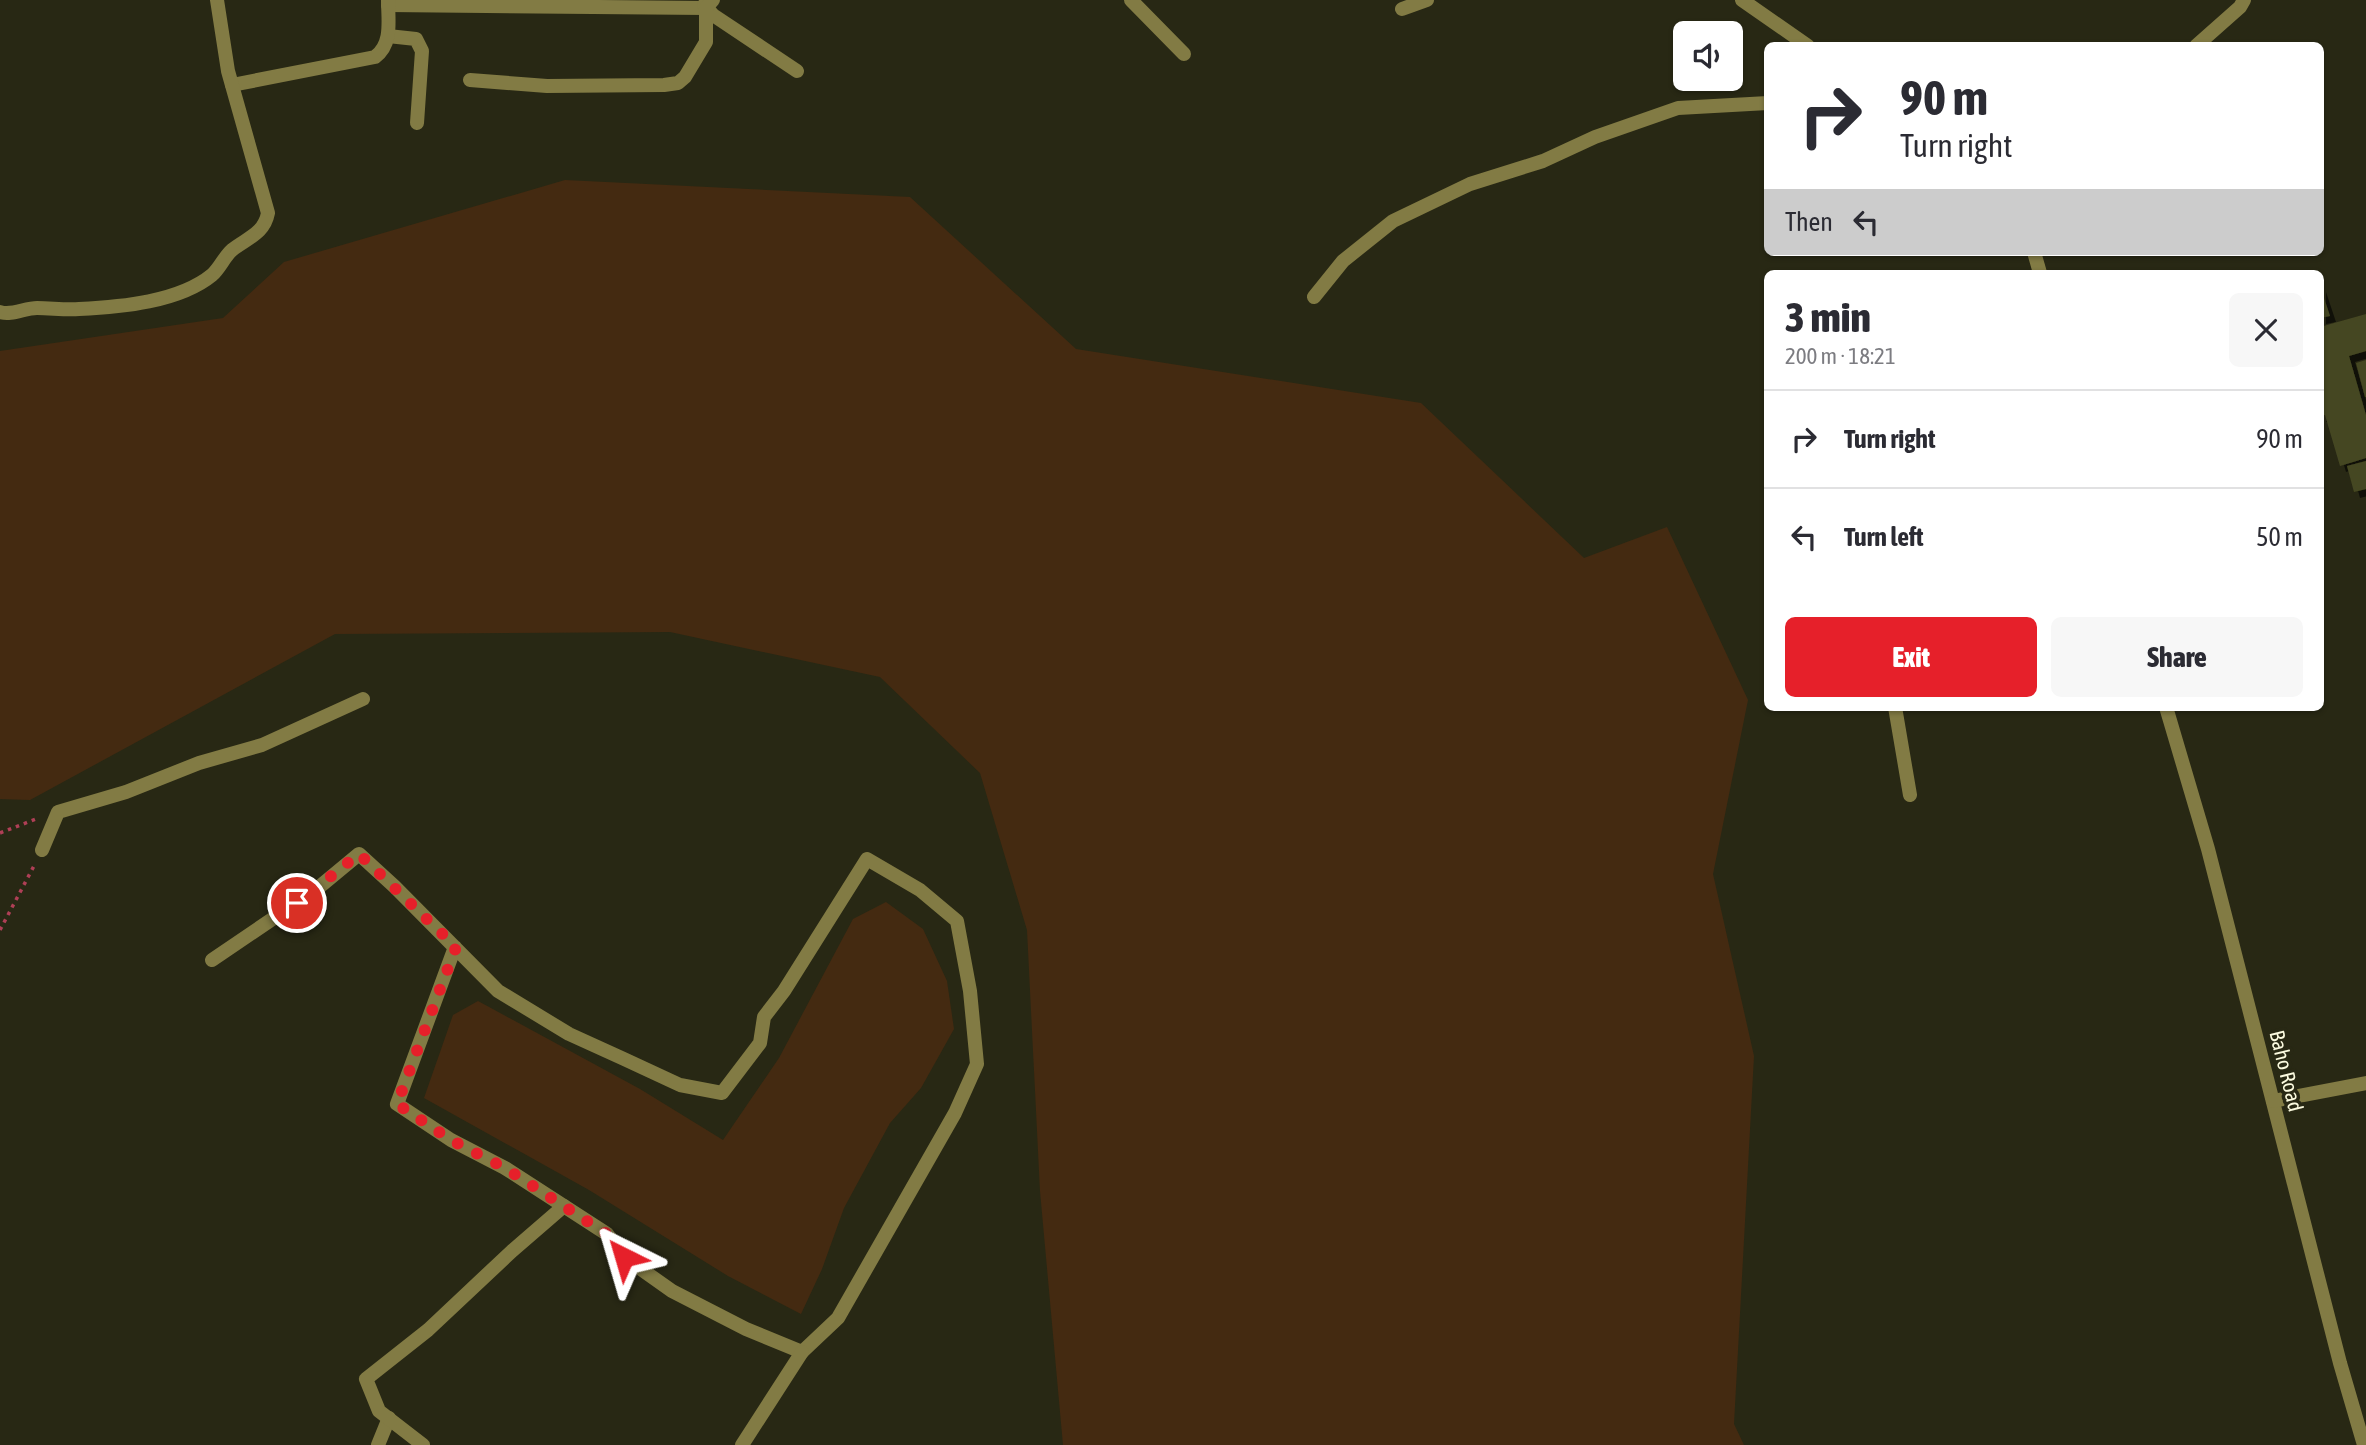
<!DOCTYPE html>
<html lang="en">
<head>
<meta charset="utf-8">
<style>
  :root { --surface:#fff; --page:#f7f7f7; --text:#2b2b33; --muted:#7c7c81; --line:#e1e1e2; --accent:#e6202a }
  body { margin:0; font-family:"Asap Condensed",sans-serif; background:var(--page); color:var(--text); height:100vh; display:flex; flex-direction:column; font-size:26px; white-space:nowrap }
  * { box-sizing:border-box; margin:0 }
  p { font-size:23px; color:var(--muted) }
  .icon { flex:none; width:38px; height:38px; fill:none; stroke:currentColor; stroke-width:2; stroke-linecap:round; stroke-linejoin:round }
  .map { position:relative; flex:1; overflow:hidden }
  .sheet { position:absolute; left:1764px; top:270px; width:560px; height:441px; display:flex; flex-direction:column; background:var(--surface); border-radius:10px; box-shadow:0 2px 5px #0004 }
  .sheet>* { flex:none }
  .banner { position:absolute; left:1764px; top:42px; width:560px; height:214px; border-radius:10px; box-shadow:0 2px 5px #0004; background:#fff; color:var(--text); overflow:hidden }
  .buttons { position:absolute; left:1673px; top:21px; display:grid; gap:14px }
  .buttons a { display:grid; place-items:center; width:70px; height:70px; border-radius:10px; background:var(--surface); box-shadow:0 2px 5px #0004; font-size:35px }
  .pin { position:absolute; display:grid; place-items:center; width:60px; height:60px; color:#fff; margin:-30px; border:4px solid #fff; border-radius:50%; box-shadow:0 2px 7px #0007 }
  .me { position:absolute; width:77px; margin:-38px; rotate:320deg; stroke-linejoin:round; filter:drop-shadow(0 0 5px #0008) }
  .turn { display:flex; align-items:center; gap:24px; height:147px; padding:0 21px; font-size:32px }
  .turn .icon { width:91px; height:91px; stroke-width:2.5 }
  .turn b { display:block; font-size:49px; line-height:60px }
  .then { display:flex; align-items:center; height:66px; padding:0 21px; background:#0003; gap:14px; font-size:26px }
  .round { display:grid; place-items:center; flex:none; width:74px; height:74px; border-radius:10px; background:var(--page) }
  .headline { display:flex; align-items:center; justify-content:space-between; height:119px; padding:0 21px }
  h1 { font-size:42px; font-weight:800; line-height:52px }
  .primary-button { display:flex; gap:14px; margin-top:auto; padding:14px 21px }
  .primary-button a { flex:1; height:80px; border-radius:10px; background:var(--accent); color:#fff; font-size:28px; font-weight:800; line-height:80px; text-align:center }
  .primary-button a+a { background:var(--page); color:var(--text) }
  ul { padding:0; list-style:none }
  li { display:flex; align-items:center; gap:21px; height:98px; padding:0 21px; border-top:2px solid var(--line) }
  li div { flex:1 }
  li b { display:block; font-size:26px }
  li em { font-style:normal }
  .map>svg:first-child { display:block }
</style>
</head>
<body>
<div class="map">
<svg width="2366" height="1445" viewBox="0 0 2366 1445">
  <defs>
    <filter id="shadow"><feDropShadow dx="6" dy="6" stdDeviation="0" flood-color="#0009"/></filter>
  </defs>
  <rect width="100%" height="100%" fill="#282814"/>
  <g fill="#442a11">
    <path d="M565 180 910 197 1076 349 1421 403 1584 558 1667 527 1748 700 1713 874 1754 1056 1734 1424 1744 1445H1063L1040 1191 1027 930 980 773 880 677 670 632 335 634 30 800 0 799V351L223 318 284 262Z"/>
    <path d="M886 902 923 929 947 981 954 1029 921 1088 890 1123 844 1208 822 1269 801 1314 728 1276 589 1190 424 1098 453 1015 478 1001 640 1089 723 1140 779 1058 853 919Z"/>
  </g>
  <g fill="#454722" filter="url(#shadow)">
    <path d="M2320 286 2330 316 2320 318Z"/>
    <path d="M2366 314V351L2349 356 2366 415V458L2340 466 2325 415 2320 416V327Z"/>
    <path d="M2366 360V397H2365L2356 363Z"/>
    <path d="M2366 461V489L2354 492 2347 466Z"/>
  </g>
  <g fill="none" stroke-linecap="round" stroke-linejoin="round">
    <g stroke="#af3f56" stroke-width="3.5" stroke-dasharray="3.5 5" stroke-linecap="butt">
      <path d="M0 833 36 819"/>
      <path d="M0 930 35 864"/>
    </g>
    <g stroke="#827b44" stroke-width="14">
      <path d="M1131 0 1184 54"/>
      <path d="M1742 0 1808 46"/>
      <path d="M388 5 706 8"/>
      <path d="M704 5 713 15 797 71"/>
      <path d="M1402 9 1427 0"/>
      <path d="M388 36 416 39 422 51 417 123"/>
      <path d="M2196 46 2240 7 2244 0"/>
      <path d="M470 80 547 86 664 85 678 83 685 77 706 42V8L713 0"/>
      <path d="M232 85 375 57C393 44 388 20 388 0"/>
      <path d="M2034 252 2040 273"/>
      <path d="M1314 297 1343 261 1393 221 1470 184 1543 161 1595 137 1678 108 1768 103"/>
      <path d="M0 312C11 316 25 308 37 308 51 308 65 310 79 309 121 307 179 302 212 275 220 268 224 257 232 250 247 238 264 234 268 213L228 71 217 0"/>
      <path d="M1895 707 1910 795"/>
      <path d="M2166 707 2208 849 2340 1363 2364 1445"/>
      <path d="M42 850 58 812 126 792 199 763 262 745 363 699"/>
      <path d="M212 960 318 888 359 854 395 887 498 991 569 1034 624 1059 680 1085 722 1093 760 1043 764 1017 784 991 867 859 920 890 957 921 970 991 977 1064 955 1113 838 1318 802 1352 746 1329 672 1291 624 1257 607 1234 505 1168 451 1140 397 1104 455 947"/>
      <path d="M2273 1101 2366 1083"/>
      <path d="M378 1445 389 1418"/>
      <path d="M423 1445 379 1411 366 1379 428 1330 512 1251 564 1206"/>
      <path d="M742 1445 802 1352"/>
    </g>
  </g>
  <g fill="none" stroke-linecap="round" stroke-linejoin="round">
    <path stroke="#e6202a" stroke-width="12" stroke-dasharray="0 21.6" d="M297 903 359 854 456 947 397 1104 451 1140 505 1168 607 1234 624 1257"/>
  </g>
  <g text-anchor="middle" stroke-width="7" stroke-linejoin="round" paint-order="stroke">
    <g font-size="21" fill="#fbfadf" stroke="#282814">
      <text transform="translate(2286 1071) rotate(76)" y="7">Baho Road</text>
    </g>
  </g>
</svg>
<div class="buttons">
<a><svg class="icon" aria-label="sound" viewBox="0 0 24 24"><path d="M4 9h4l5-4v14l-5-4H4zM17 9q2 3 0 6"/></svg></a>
</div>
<div class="pin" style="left:297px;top:903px;background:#d93025"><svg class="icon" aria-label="arrive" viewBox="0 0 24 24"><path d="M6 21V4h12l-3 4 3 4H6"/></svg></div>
<svg class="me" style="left:624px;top:1257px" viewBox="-20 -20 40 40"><path d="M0-17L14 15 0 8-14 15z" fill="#e6202a" stroke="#fff" stroke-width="4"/></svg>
<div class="banner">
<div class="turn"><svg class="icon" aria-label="right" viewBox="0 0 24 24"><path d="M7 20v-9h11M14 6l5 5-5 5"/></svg><div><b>90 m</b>Turn right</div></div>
<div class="then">Then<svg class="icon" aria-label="left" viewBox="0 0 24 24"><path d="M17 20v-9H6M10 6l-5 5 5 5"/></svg></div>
</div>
<section class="sheet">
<div class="headline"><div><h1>3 min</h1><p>200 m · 18:21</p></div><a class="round"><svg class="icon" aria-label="close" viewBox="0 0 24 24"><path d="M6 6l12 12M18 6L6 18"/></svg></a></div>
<ul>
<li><svg class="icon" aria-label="right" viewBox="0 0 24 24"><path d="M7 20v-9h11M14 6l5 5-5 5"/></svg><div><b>Turn right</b></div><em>90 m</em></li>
<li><svg class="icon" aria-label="left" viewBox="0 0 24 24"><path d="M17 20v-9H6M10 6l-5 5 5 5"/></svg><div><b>Turn left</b></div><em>50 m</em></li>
</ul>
<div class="primary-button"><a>Exit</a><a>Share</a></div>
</section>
</div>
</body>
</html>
